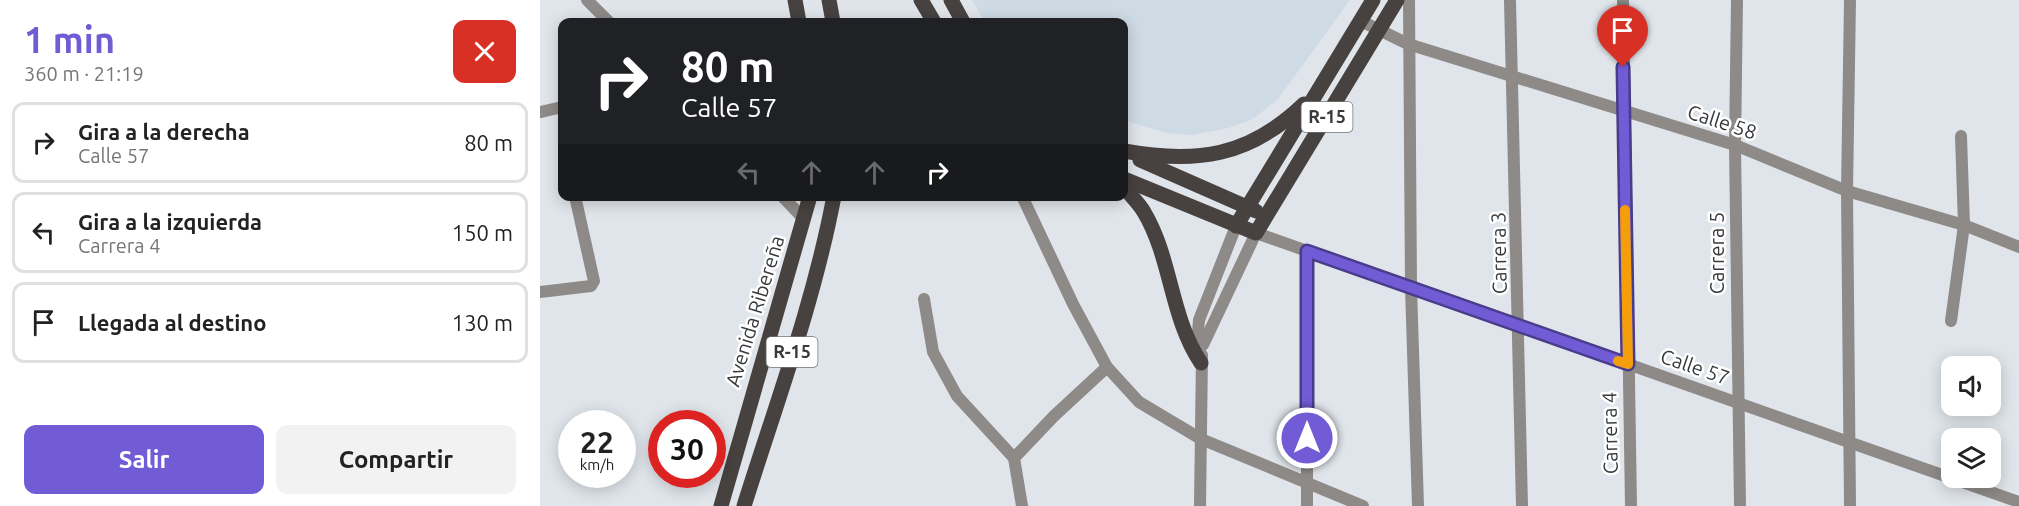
<!DOCTYPE html>
<html lang="es">
<head>
<meta charset="utf-8">
<style>
  :root { --surface:#fff; --page:#f2f2f2; --text:#222; --muted:#767676; --line:#e0e0e0; --accent:#715cd6 }
  body { margin:0; font-family:Ubuntu,sans-serif; background:var(--page); color:var(--text); height:100vh; display:flex; flex-direction:column; font-size:22px; white-space:nowrap }
  * { box-sizing:border-box; margin:0 }
  p { font-size:20px; color:var(--muted) }
  .icon { flex:none; width:33px; height:33px; fill:none; stroke:currentColor; stroke-width:2; stroke-linecap:round; stroke-linejoin:round }
  .map { position:relative; flex:1; overflow:hidden }
  .drawer { display:flex; flex-direction:column; background:var(--surface); width:540px }
  .drawer>* { flex:none }
  .top-card { position:absolute; left:18px; top:18px; width:570px; height:183px; border-radius:12px; box-shadow:0 3px 15px #0003; background:#202124; color:#fff; overflow:hidden }
  .fabs { position:absolute; left:1401px; top:356px; display:grid; gap:12px }
  .fabs a { display:grid; place-items:center; width:60px; height:60px; border-radius:12px; background:var(--surface); box-shadow:0 3px 15px #0003; font-size:30px }
  .speed { position:absolute; left:18px; top:410px; display:flex; gap:12px; font-size:30px; font-weight:700; text-align:center }
  .speed>* { display:grid; place-content:center; width:78px; height:78px; border-radius:50%; background:var(--surface); box-shadow:0 3px 15px #0003; line-height:1 }
  .speed small { font-size:15px; font-weight:400 }
  .speed .limit { border:9px solid #d22; background:#fff; color:#111 }
  .pin { position:absolute; display:grid; place-items:center; width:51px; height:51px; color:#fff; margin:-62px -26px; border-radius:50% 50% 50% 0; rotate:-45deg; box-shadow:0 0 6px #0007 }
  .pin .icon { rotate:45deg }
  .me { position:absolute; width:66px; margin:-33px; rotate:0deg; stroke-linejoin:round; filter:drop-shadow(0 0 4px #0008) }
  .turn { display:flex; align-items:center; gap:21px; height:126px; padding:0 24px; font-size:27px }
  .turn .icon { width:78px; height:78px; stroke-width:2.5 }
  .turn b { display:block; font-size:42px; line-height:51px }
  .lanes { display:flex; align-items:center; height:57px; padding:0 24px; background:#0003; justify-content:center; gap:30px; direction:ltr }
  .lanes .off { opacity:.35 }
  .round { display:grid; place-items:center; flex:none; width:63px; height:63px; border-radius:12px; background:var(--page) }
  .summary { display:flex; align-items:center; justify-content:space-between; height:102px; padding:0 24px }
  h1 { font-size:36px; font-weight:600; line-height:45px; color:var(--accent) }
  .primary-button { display:flex; gap:12px; margin-top:auto; padding:12px 24px }
  .primary-button a { flex:1; height:69px; border-radius:12px; background:var(--accent); color:#fff; font-size:24px; font-weight:600; line-height:69px; text-align:center }
  .primary-button a+a { background:var(--page); color:var(--text) }
  ul { padding:0; list-style:none }
  li { display:flex; align-items:center; gap:18px; height:81px; margin:0 12px 9px; padding:0 12px; border:3px solid var(--line); border-radius:12px }
  li div { flex:1 }
  li b { display:block; font-size:22px }
  li em { font-style:normal }
  main { display:flex; flex:1; min-height:0 }
  .map>svg:first-child { display:block }
</style>
</head>
<body>
<main>
<section class="drawer">
<div class="summary"><div><h1>1 min</h1><p>360 m · 21:19</p></div><a class="round" style="background:#d93025;color:#fff"><svg class="icon" aria-label="close" viewBox="0 0 24 24"><path d="M6 6l12 12M18 6L6 18"/></svg></a></div>
<ul>
<li><svg class="icon" aria-label="right" viewBox="0 0 24 24"><path d="M7 20v-9h11M14 6l5 5-5 5"/></svg><div><b>Gira a la derecha</b><p>Calle 57</p></div><em>80 m</em></li>
<li><svg class="icon" aria-label="left" viewBox="0 0 24 24"><path d="M17 20v-9H6M10 6l-5 5 5 5"/></svg><div><b>Gira a la izquierda</b><p>Carrera 4</p></div><em>150 m</em></li>
<li><svg class="icon" aria-label="arrive" viewBox="0 0 24 24"><path d="M6 21V4h12l-3 4 3 4H6"/></svg><div><b>Llegada al destino</b></div><em>130 m</em></li>
</ul>
<div class="primary-button"><a>Salir</a><a>Compartir</a></div>
</section>
<div class="map">
<svg width="1479" height="506" viewBox="0 0 1479 506">
  <rect width="100%" height="100%" fill="#e0e5eb"/>
  <path fill="#cedae4" d="M432 0H810L738 99 713 119 688 128 652 135 626 133 584 120V22H445Z"/>
  <g fill="none" stroke-linecap="round" stroke-linejoin="round">
    <g stroke="#8d8a88" stroke-width="12">
      <path d="M47 0 69 22"/>
      <path d="M869 0 871 288 878 506"/>
      <path d="M970 0 982 506"/>
      <path d="M1083 0 1091 506"/>
      <path d="M1197 0 1195 145 1200 506"/>
      <path d="M1310 0 1307 191 1310 506"/>
      <path d="M821 21 868 44 1195 145 1307 191 1424 225 1479 247"/>
      <path d="M1 112 22 107"/>
      <path d="M242 196 264 219"/>
      <path d="M482 196 533 304 567 367 599 402 661 439 823 506"/>
      <path d="M696 226 659 320 658 332 663 345 716 233 1479 502"/>
      <path d="M767 251V506"/>
      <path d="M0 292 51 286 54 281 35 196"/>
      <path d="M384 299 393 352 417 396 474 458"/>
      <path d="M1411 321 1424 225 1421 136"/>
      <path d="M482 506 474 458 514 416 567 367"/>
      <path d="M660 506 662 355"/>
    </g>
    <g stroke="#47413f" stroke-width="15">
      <path d="M255 0 259 22"/>
      <path d="M289 0 293 22"/>
      <path d="M381 0 394 22"/>
      <path d="M411 0 423 22"/>
      <path d="M584 151C656 164 709 157 764 104"/>
      <path d="M600 160 716 211"/>
      <path d="M584 179 716 233 857 0"/>
      <path d="M584 187C590 195 599 203 604 212 632 259 630 317 661 363"/>
      <path d="M696 226 833 0"/>
      <path d="M181 506 270 196"/>
      <path d="M204 506C236 404 274 302 294 196"/>
    </g>
  </g>
  <g fill="none" stroke-linecap="round" stroke-linejoin="round">
    <defs>
      <path id="route" d="M767 438V251L1088 364 1083 67"/>
    </defs>
    <use href="#route" stroke="#493c8b" stroke-width="15"/>
    <use href="#route" stroke="#715cd6" stroke-width="10"/>
    <path stroke="#f59e0b" stroke-width="10" d="M1078 361 1088 364 1085 210"/>
  </g>
  <g text-anchor="middle" stroke-width="5" stroke-linejoin="round" paint-order="stroke">
    <g fill="#fff" stroke="#737476" stroke-width="1.5">
      <rect x="761.5" y="102" width="51" height="30" rx="4.5"/>
      <rect x="226.5" y="337" width="51" height="30" rx="4.5"/>
    </g>
    <g font-size="18" font-weight="bold" fill="#37393b">
      <text x="787" y="123">R-15</text>
      <text x="252" y="358">R-15</text>
    </g>
    <g font-size="20" fill="#37393b" stroke="#fff">
      <text transform="translate(1182 122) rotate(18)" y="7">Calle 58</text>
      <text transform="translate(959 253) rotate(-91)" y="7">Carrera 3</text>
      <text transform="translate(1177 253) rotate(-90)" y="7">Carrera 5</text>
      <text transform="translate(215 311) rotate(-73)" y="7">Avenida Ribereña</text>
      <text transform="translate(1155 367) rotate(19)" y="7">Calle 57</text>
      <text transform="translate(1070 433) rotate(-91)" y="7">Carrera 4</text>
    </g>
  </g>
</svg>
<div class="fabs">
<a><svg class="icon" aria-label="sound" viewBox="0 0 24 24"><path d="M4 9h4l5-4v14l-5-4H4zM17 9q2 3 0 6"/></svg></a>
<a><svg class="icon" aria-label="layers" viewBox="0 0 24 24"><path d="M12 4l9 5-9 5-9-5zM3 14l9 5 9-5"/></svg></a>
</div>
<div class="speed"><div>22<small>km/h</small></div><div class="limit">30</div></div>
<div class="pin" style="left:1083px;top:67px;background:#d93025"><svg class="icon" aria-label="arrive" viewBox="0 0 24 24"><path d="M6 21V4h12l-3 4 3 4H6"/></svg></div>
<svg class="me" style="left:767px;top:438px" viewBox="-20 -20 40 40"><circle r="17" fill="#715cd6" stroke="#fff" stroke-width="3"/><path d="M0-11L8 9 0 5-8 9z" fill="#fff"/></svg>
<div class="top-card">
<div class="turn"><svg class="icon" aria-label="right" viewBox="0 0 24 24"><path d="M7 20v-9h11M14 6l5 5-5 5"/></svg><div><b>80 m</b>Calle 57</div></div>
<div class="lanes"><svg class="icon off" aria-label="left" viewBox="0 0 24 24"><path d="M17 20v-9H6M10 6l-5 5 5 5"/></svg><svg class="icon off" aria-label="ahead" viewBox="0 0 24 24"><path d="M12 20V5M6 11l6-6 6 6"/></svg><svg class="icon off" aria-label="ahead" viewBox="0 0 24 24"><path d="M12 20V5M6 11l6-6 6 6"/></svg><svg class="icon" aria-label="right" viewBox="0 0 24 24"><path d="M7 20v-9h11M14 6l5 5-5 5"/></svg></div>
</div>
</div>
</main>
</body>
</html>
